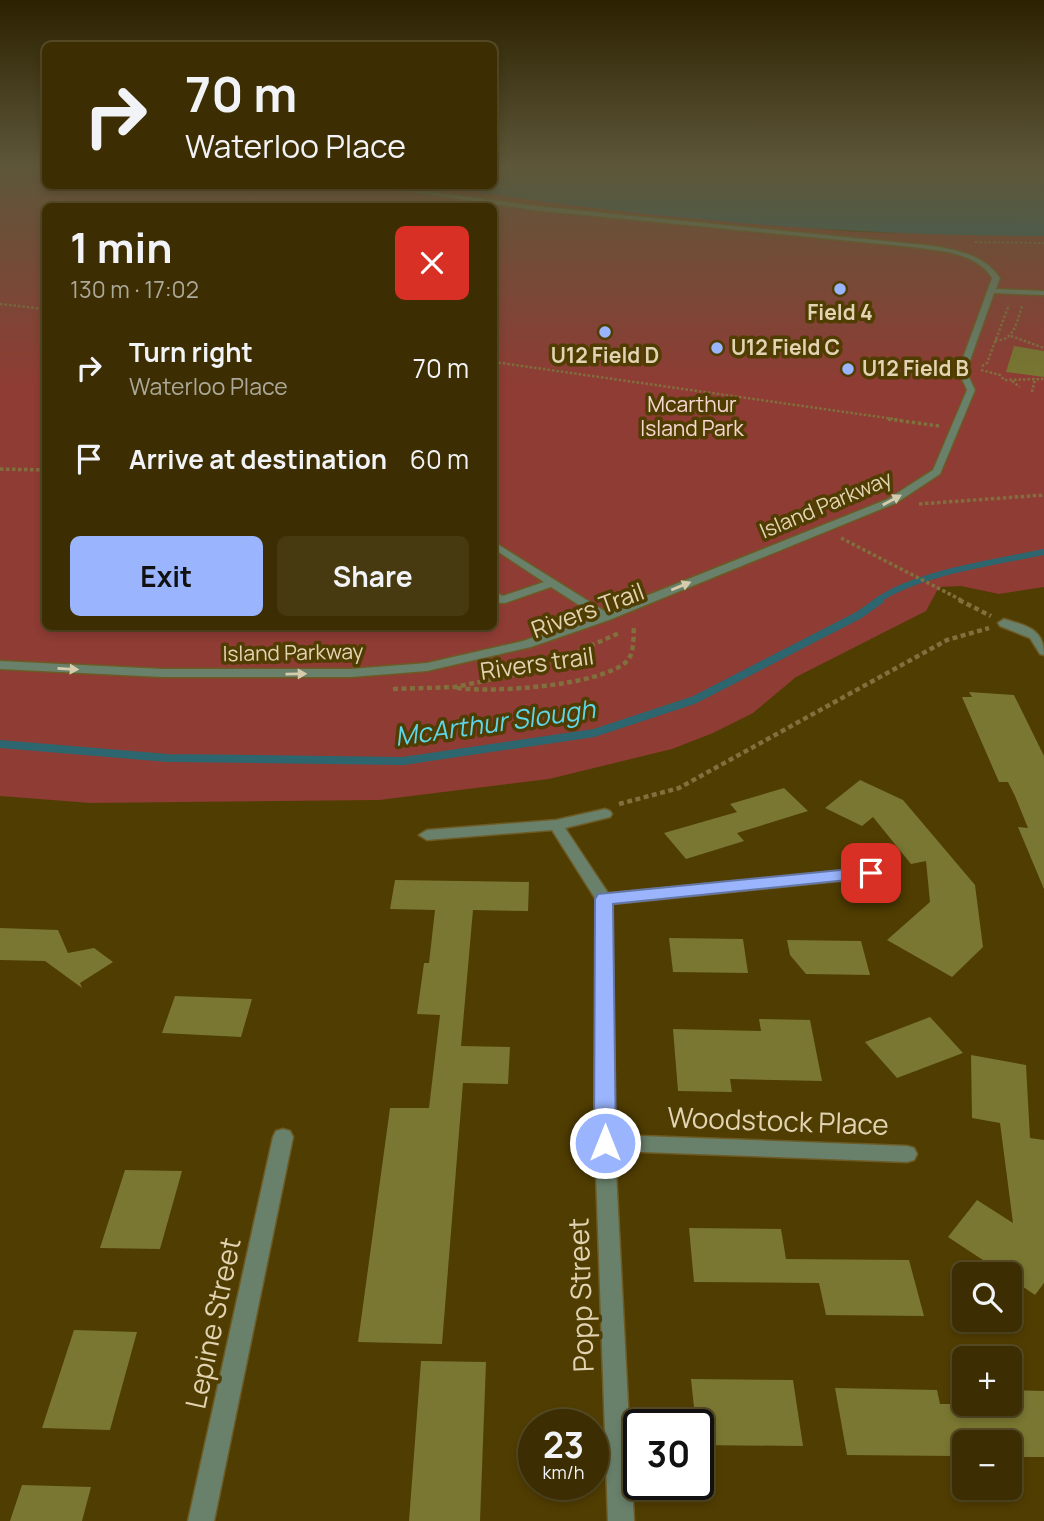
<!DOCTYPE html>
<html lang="en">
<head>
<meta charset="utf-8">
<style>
  :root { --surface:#3c2e02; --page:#473a11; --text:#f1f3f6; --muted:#aca899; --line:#554a24; --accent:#9ab5fd }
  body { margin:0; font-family:Manrope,sans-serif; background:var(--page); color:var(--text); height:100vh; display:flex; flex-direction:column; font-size:26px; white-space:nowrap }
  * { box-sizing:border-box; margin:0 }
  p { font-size:23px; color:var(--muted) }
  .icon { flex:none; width:38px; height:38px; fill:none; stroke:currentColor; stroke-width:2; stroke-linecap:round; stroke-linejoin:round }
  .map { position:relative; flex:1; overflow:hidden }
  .sheet { position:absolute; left:42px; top:203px; width:455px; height:427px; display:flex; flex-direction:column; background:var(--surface); border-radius:10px; box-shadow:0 4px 10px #0003,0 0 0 2px var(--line) }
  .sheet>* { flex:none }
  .banner { position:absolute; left:42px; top:42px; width:455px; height:147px; border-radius:10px; box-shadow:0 4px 10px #0003,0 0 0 2px var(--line); background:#3c2e02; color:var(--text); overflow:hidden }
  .controls { position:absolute; left:952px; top:1262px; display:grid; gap:14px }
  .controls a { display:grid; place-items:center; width:70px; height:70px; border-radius:10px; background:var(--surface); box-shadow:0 4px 10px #0003,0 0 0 2px var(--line); font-size:35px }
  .speed { position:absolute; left:518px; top:1409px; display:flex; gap:14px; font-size:35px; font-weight:700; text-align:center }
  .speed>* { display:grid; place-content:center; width:91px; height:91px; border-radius:50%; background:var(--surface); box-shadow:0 4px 10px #0003,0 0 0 2px var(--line); line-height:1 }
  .speed small { font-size:18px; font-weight:400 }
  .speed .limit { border:4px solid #111; border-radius:10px; background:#fff; color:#111 }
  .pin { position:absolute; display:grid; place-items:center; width:60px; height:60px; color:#fff; margin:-30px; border-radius:14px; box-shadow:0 4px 10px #0006 }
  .me { position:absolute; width:77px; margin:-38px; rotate:0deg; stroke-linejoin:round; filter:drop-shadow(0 0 5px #0008) }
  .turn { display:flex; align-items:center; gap:24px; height:147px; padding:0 28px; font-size:32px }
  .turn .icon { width:91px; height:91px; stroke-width:2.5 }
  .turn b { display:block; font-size:49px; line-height:60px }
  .round { display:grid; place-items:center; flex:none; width:74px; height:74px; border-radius:10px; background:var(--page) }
  .summary { display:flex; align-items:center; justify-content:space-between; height:119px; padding:0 28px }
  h1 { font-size:42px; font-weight:700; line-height:52px }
  .button { display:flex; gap:14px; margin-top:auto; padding:14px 28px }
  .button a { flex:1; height:80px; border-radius:10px; background:var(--accent); color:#111; font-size:28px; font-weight:700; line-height:80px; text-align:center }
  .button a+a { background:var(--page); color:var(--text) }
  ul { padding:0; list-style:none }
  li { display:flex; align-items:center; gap:21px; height:91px; padding:0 28px }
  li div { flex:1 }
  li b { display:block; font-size:26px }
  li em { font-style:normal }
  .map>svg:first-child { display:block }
</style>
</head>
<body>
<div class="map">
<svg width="1044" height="1521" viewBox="0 0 1044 1521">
  <rect width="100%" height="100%" fill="#503d02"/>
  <path fill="#8e3c34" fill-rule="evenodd" d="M0 170H45L46 186H440L576 206 853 232 1044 236V587L999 594 961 586 939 587 926 611 796 677 753 713 713 733 672 749 549 779 379 800 91 803 0 796ZM46 206H494V626H46Z"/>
  <path fill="#2d666e" d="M494 170H1044V236C842 235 639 219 440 186H494Z"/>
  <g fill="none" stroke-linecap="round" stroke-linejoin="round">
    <path stroke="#2d666e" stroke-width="6" d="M877 601C915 573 997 562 1044 552"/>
    <path stroke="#2d666e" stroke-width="8" d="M0 744 168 758 403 761 594 733 694 700 859 615 880 600"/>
  </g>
  <g fill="#797731">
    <path d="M1014 346 1044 351V377L1006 372Z"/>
    <path d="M969 692 1014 695 1044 756V889L1018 827 1028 828 1015 796 1008 782H999L962 697H972Z"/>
    <path d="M860 780 903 800 975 885 983 947 952 977 887 940 930 902 926 861 911 864 873 817 862 826 825 808Z"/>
    <path d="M784 788 808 811 737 833 744 841 686 859 664 833 737 812 730 804Z"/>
    <path d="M395 880 529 882 528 911 473 910 461 1046 510 1047 508 1084 463 1083 442 1344 358 1342 390 1108H429L440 1015 417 1014 424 963H429L435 910 390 909Z"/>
    <path d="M0 928 58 930 68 953 94 948 113 962 80 983 82 988 45 961 0 960Z"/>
    <path d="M669 938 743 939 748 973 673 972Z"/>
    <path d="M787 940 861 941 870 975 806 974 790 955Z"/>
    <path d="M175 996 252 999 241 1037 162 1033Z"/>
    <path d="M930 1017 963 1053 897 1078 865 1042Z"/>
    <path d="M759 1019 810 1020 822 1081 730 1079 732 1092 678 1091 673 1029 761 1031Z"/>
    <path d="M971 1055 1026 1065 1030 1138 1044 1140V1283L1035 1295 1010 1278V1274H1004L948 1237 977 1200 1013 1223 1000 1123 972 1118Z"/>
    <path d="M125 1170 182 1171 160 1249 100 1248Z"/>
    <path d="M689 1228 781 1229 786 1259 909 1260 924 1316 826 1315 819 1283 694 1282Z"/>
    <path d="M74 1330 137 1332 110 1430 42 1428Z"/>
    <path d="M421 1361 486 1362 480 1521H409Z"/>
    <path d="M691 1379 793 1380 803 1446 698 1445Z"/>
    <path d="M835 1388 937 1390 940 1404H1010V1390L1044 1391V1457H1010V1442H950L954 1456 847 1455Z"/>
    <path d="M22 1485 91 1487 82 1521H10Z"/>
  </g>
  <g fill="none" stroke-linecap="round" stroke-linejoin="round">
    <defs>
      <g id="service">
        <path d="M386 186 534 206 934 246C960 251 984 255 1000 278L996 289 1044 291V295L994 293 968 366 967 373 975 390 940 474 896 503 609 620 531 647 427 671 351 677H163L0 669V661L163 669H351L427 663 523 641 596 616 551 587 505 603H497L494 601V592L503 596 544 582 494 549V542L606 612 888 499 933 470 967 390 959 373 960 366 992 278C976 252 940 251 912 247L534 210 388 188Z"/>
        <path d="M605 809 610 811 612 814 610 817 565 828 612 899 610 903H598L552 830 427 840 419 835 427 830 556 820Z"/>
      </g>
      <g id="minor">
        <path d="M1004 619C1027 626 1044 629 1044 655L1040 654 1030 638 1000 626 998 623Z"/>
        <path d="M871 868 877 869 879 873 877 877 612 904 615 1135 907 1146 914 1148 917 1154 914 1160 907 1162 615 1151 634 1521H608L595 1143 596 899 598 895 604 894Z"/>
        <path d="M283 1129 290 1131 293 1137 214 1521H188L273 1137 276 1131Z"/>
      </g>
    </defs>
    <use href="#service" stroke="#6d5b25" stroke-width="3"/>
    <use href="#minor" stroke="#6d5b25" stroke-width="3"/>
    <path stroke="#816f3d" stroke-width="2" stroke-dasharray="2.5 2" stroke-linecap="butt" d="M975 242 1044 243"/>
    <g stroke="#816f3d" stroke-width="2.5" stroke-dasharray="2.5 2" stroke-linecap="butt">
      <path d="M0 304 46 309"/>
      <path d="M1011 336 1044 348"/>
      <path d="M995 340C1014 342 1017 321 1022 306"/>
      <path d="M494 362 901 420"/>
      <path d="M982 366 987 363 1009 305"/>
      <path d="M981 370 1000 375 1004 380 1044 379"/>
      <path d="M1012 381 1020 387"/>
      <path d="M1032 392 1035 379"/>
    </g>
    <g stroke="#816f3d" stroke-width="3.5" stroke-dasharray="3.5 2.5" stroke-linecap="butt">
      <path d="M888 419 939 426"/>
      <path d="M0 469 46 470"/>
      <path d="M919 504 1044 495"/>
      <path d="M841 538 963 601"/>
    </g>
    <g stroke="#816f3d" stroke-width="4.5" stroke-dasharray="5 3.5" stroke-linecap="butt">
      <path d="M959 600 991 616"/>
      <path d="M457 688C492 693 599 686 626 662 635 654 633 637 634 626"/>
      <path d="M393 689 455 687 537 670 619 633"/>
      <path d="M619 804 679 788 947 640 989 628"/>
    </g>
    <use href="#service" fill="#69806b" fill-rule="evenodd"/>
    <use href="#minor" fill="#69806b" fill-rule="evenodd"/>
  </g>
  <defs><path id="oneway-solid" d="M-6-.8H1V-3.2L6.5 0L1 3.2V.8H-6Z" transform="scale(1.75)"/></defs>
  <g fill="#d6ccac">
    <use href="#oneway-solid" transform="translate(892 500) rotate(-28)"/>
    <use href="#oneway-solid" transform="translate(681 586) rotate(-22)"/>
    <use href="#oneway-solid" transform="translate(68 669) rotate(3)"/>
    <use href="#oneway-solid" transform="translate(296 674) rotate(-1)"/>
  </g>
  <linearGradient id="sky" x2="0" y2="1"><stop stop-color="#2c2201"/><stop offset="0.44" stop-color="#5e5739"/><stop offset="1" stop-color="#5e5739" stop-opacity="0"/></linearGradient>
  <rect width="1044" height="383" fill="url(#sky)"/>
  <path fill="#9ab5fd" stroke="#6476a4" stroke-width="2" d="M871 867 877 869 880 873 877 877 613 904 616 1143 613 1149 605 1152 597 1149 594 1143 595 899 598 894Z"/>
  <g fill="#9ab5fd" stroke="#503d02" stroke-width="2.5">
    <circle cx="840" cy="289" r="7"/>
    <circle cx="605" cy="332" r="7"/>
    <circle cx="717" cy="348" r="7"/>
    <circle cx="848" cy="369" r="7"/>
  </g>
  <g text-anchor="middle" stroke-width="7" stroke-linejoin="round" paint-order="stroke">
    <g font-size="21" font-weight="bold" fill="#e2d4b3" stroke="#503d02">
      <text x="840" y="320">Field 4</text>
      <text x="731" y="355" text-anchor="start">U12 Field C</text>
      <text x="605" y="363">U12 Field D</text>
      <text x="862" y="376" text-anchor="start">U12 Field B</text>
    </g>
    <g font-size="21" fill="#f7d7d2" stroke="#503d02">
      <text x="692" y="412">Mcarthur<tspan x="692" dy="24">Island Park</tspan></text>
    </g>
    <g font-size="21" fill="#e2d4b3" stroke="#503d02">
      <text transform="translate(826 505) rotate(-23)" y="7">Island Parkway</text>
      <text transform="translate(293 653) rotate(-1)" y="7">Island Parkway</text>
    </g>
    <g font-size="24" fill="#e2d4b3" stroke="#503d02">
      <text transform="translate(588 611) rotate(-20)" y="8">Rivers Trail</text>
      <text transform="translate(537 664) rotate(-8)" y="8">Rivers trail</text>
    </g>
    <g font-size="26" font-style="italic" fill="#5ed6e8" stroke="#503d02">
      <text transform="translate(495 723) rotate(-8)" y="9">McArthur Slough</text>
    </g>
    <g font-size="28" fill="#e2d4b3" stroke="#503d02">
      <text transform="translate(778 1121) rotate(2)" y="10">Woodstock Place</text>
      <text transform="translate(581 1295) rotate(-92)" y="10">Popp Street</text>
      <text transform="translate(213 1323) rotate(-78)" y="10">Lepine Street</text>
    </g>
  </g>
</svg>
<div class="controls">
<a><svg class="icon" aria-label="search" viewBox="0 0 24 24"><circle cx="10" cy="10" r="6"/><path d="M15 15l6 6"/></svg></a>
<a>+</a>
<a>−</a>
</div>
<div class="speed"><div>23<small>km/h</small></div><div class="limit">30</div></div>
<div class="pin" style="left:871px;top:873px;background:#d93025"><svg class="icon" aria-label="arrive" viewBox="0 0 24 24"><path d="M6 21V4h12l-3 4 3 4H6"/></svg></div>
<svg class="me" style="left:605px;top:1143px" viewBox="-20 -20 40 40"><circle r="17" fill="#9ab5fd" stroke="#fff" stroke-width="3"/><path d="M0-11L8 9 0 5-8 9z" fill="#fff"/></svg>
<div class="banner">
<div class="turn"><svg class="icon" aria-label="right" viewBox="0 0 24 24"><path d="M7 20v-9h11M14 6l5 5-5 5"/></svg><div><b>70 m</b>Waterloo Place</div></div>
</div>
<section class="sheet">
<div class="summary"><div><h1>1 min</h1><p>130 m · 17:02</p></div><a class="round" style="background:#d93025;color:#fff"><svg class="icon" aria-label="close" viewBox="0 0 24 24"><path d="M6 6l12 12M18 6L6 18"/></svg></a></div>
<ul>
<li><svg class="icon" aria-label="right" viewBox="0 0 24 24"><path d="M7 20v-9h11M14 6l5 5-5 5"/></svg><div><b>Turn right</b><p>Waterloo Place</p></div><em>70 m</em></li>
<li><svg class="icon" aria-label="arrive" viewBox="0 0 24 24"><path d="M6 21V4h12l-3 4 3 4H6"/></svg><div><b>Arrive at destination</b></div><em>60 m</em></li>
</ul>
<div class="button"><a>Exit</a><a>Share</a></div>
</section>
</div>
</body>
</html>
